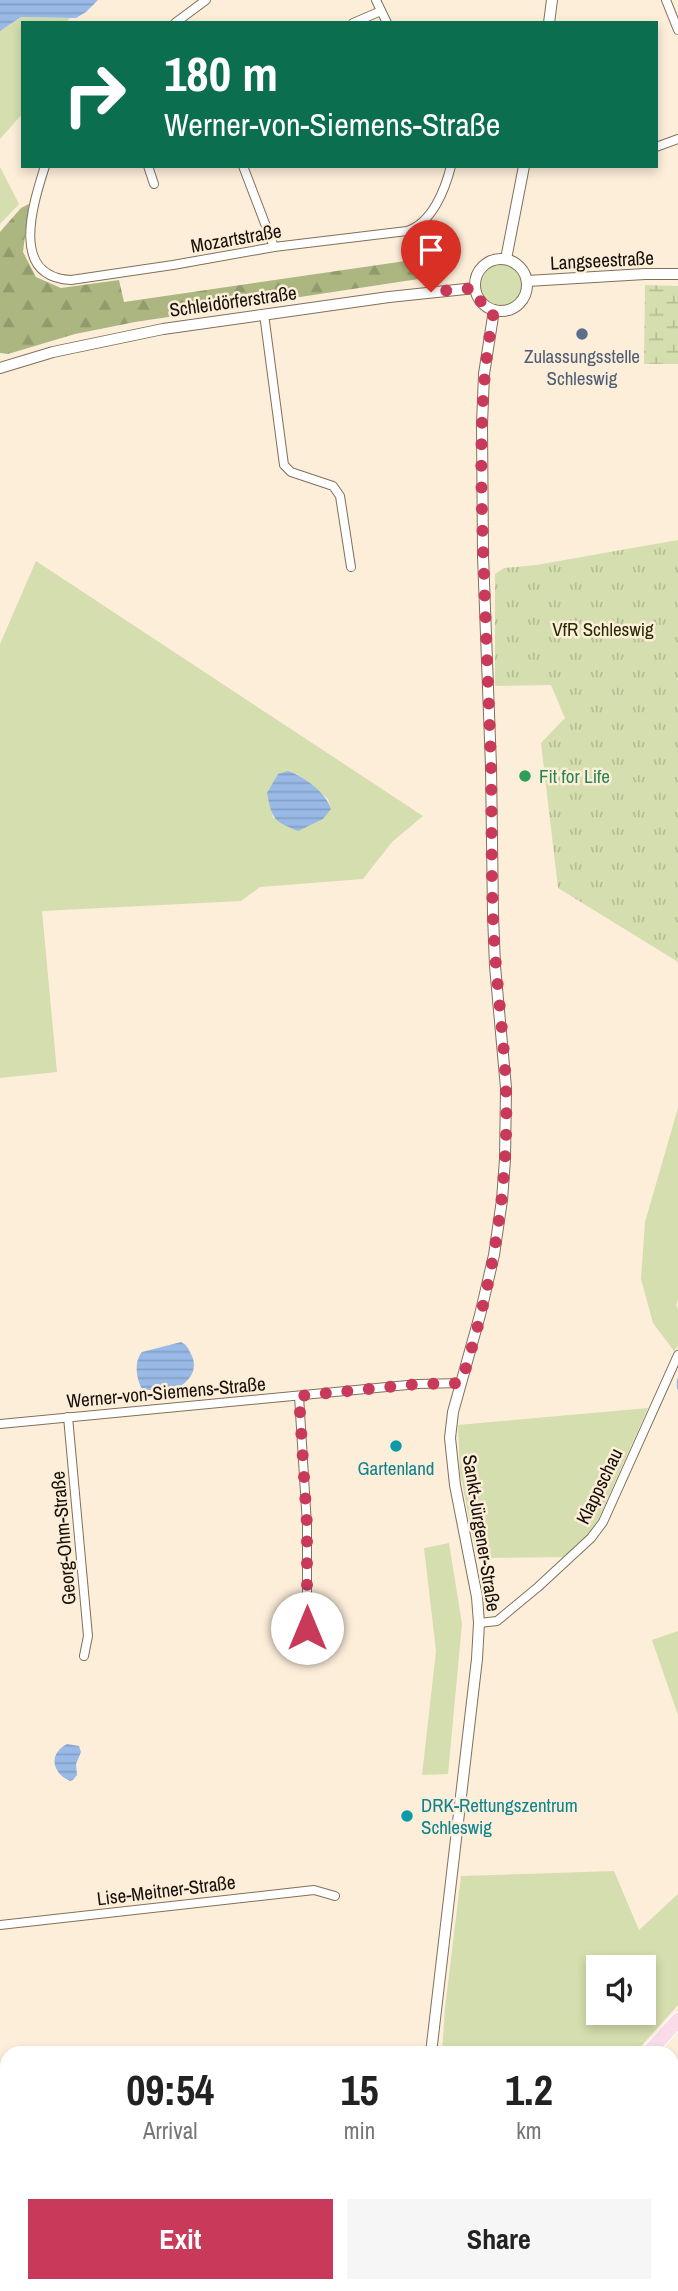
<!DOCTYPE html>
<html lang="en">
<head>
<meta charset="utf-8">
<style>
  :root { --surface:#fff; --page:#f6f6f6; --text:#222; --muted:#767676; --accent:#c8395a }
  body { margin:0; font-family:"Archivo Narrow",sans-serif; background:var(--page); color:var(--text); height:100vh; display:flex; flex-direction:column; font-size:26px; white-space:nowrap }
  * { box-sizing:border-box; margin:0 }
  p { font-size:23px; color:var(--muted) }
  .icon { flex:none; width:38px; height:38px; fill:none; stroke:currentColor; stroke-width:2; stroke-linecap:round; stroke-linejoin:round }
  .map { position:relative; flex:1; overflow:hidden }
  .side { position:absolute; left:0px; top:2046px; width:679px; height:247px; display:flex; flex-direction:column; background:var(--surface); border-radius:21px 21px 0 0; box-shadow:0 4px 10px #0003 }
  .side>* { flex:none }
  .guide { position:absolute; left:21px; top:21px; width:637px; height:147px; border-radius:0px; box-shadow:0 4px 10px #0003; background:#0b6e4f; color:#fff; overflow:hidden }
  .controls { position:absolute; left:586px; top:1955px; display:grid; gap:14px }
  .controls a { display:grid; place-items:center; width:70px; height:70px; border-radius:0px; background:var(--surface); box-shadow:0 4px 10px #0003; font-size:35px }
  .pin { position:absolute; display:grid; place-items:center; width:60px; height:60px; color:#fff; margin:-72px -30px; border-radius:50% 50% 50% 0; rotate:-45deg; box-shadow:0 0 7px #0007 }
  .pin .icon { rotate:45deg }
  .me { position:absolute; width:77px; margin:-38px; rotate:0deg; stroke-linejoin:round; filter:drop-shadow(0 0 5px #0008) }
  .turn { display:flex; align-items:center; gap:24px; height:147px; padding:0 28px; font-size:32px }
  .turn .icon { width:91px; height:91px; stroke-width:2.5 }
  .turn b { display:block; font-size:49px; line-height:60px }
  .eta { display:flex; justify-content:space-evenly; align-items:center; height:119px; text-align:center }
  .eta b { font-size:42px; font-weight:700; line-height:49px }
  .button { display:flex; gap:14px; margin-top:auto; padding:14px 28px }
  .button a { flex:1; height:80px; border-radius:0px; background:var(--accent); color:#fff; font-size:28px; font-weight:700; line-height:80px; text-align:center }
  .button a+a { background:var(--page); color:var(--text) }
  .map>svg:first-child { display:block }
</style>
</head>
<body>
<div class="map">
<svg width="678" height="2291" viewBox="0 0 678 2291">
  <defs>
    <pattern id="forest-firs" width="22" height="20" patternUnits="userSpaceOnUse" patternTransform="scale(1.75)"><rect width="22" height="20" fill="#abb681"/><path d="M5 1l3.5 6h-7zM16 11l3.5 6h-7z" fill="#929b6e"/></pattern>
    <pattern id="wetland-marsh" width="20" height="14" patternUnits="userSpaceOnUse" patternTransform="scale(1.75)"><rect width="20" height="14" fill="#d5deae"/><path d="M1 5h8M5 5V1M11 12h8M15 12V8" fill="none" stroke="#b6bd94"/></pattern>
    <pattern id="park-tufts" width="24" height="20" patternUnits="userSpaceOnUse" patternTransform="scale(1.75)"><rect width="24" height="20" fill="#d5deae"/><path d="M3 7l-1-3M5 7V3M7 7l1-3M15 17l-1-3M17 17v-4M19 17l1-3" fill="none" stroke="#b6bd94"/></pattern>
    <pattern id="water-rules" width="6" height="5" patternUnits="userSpaceOnUse" patternTransform="scale(1.75)"><rect width="6" height="5" fill="#99bae6"/><path d="M0 2.5h6" fill="none" stroke="#839fc4"/></pattern>
  </defs>
  <rect width="100%" height="100%" fill="#fdeeda"/>
  <g fill="#d5deae" fill-rule="evenodd">
    <path d="M21 17 70 18 65 23H23V113L0 139V31Z"/>
    <path d="M0 167 19 204 0 224Z"/>
    <circle cx="502" cy="285" r="21"/>
    <path d="M36 561 423 816 392 842 363 879 260 887 241 901 42 911 57 1072 0 1078V644ZM297 774 328 799 331 809 273 818 267 793Z"/>
    <path d="M678 1108V1300L676 1305 678 1309V1346L674 1351 653 1323 641 1279 645 1222Z"/>
    <path d="M648 1408 599 1518 587 1537 567 1557 477 1558 460 1473 458 1425Z"/>
    <path d="M449 1543 462 1624 448 1774 422 1775 436 1651 424 1548Z"/>
    <path d="M678 1631V1715L652 1640Z"/>
    <path d="M614 1871 639 1930 678 1894V2005L635 2053H442L445 2008 461 1876ZM598 1967H644V2012H598Z"/>
  </g>
  <path fill="url(#forest-firs)" d="M29 204 23 252 36 277 61 288 119 280 124 302 426 258 425 278 135 322 75 334 8 354 0 353V232L21 208Z"/>
  <path fill="url(#wetland-marsh)" d="M645 285 678 286V364H644Z"/>
  <path fill="url(#park-tufts)" d="M678 540V962L558 888 541 743 565 718 551 685 495 686V574L504 568 536 565Z"/>
  <g fill="url(#water-rules)">
    <path d="M0 0H98L86 12 76 18 21 17 0 31Z"/>
    <path d="M288 771C305 777 326 793 331 809L323 819 298 831C273 821 272 819 267 793L278 774Z"/>
    <path d="M181 1342C187 1345 188 1348 191 1354 199 1369 190 1382 175 1389 165 1394 153 1390 142 1389 136 1378 134 1361 142 1352Z"/>
    <path d="M67 1744 79 1746 81 1752 76 1764 77 1775 73 1780 70 1781C52 1773 48 1754 67 1744Z"/>
  </g>
  <g fill="none" stroke-linecap="round" stroke-linejoin="round">
    <path stroke="#99bae6" stroke-width="2.5" d="M678 1380V1388"/>
    <defs>
      <g id="minor">
        <path d="M376 0 387 23"/>
        <path d="M666 0 678 30"/>
        <path d="M175 23 206 0"/>
        <path d="M353 23 381 11"/>
        <path d="M656 147 678 139"/>
        <path d="M45 166C33 204 9 277 71 280L173 265 274 247 407 231C432 223 445 190 451 166"/>
        <path d="M148 166 154 184"/>
        <path d="M243 166 274 247"/>
        <path d="M264 314 284 465 291 472 333 486 340 496 351 567"/>
        <path d="M299 1396 307 1525V1628"/>
        <path d="M68 1417 88 1636 84 1656"/>
        <path d="M0 1424 418 1384 461 1383"/>
        <path d="M479 1623 497 1621 538 1587 591 1538 603 1522 678 1355"/>
        <path d="M0 1925 314 1890 335 1896"/>
        <path d="M0 2101 7 2100"/>
      </g>
      <g id="tertiary">
        <path d="M549 23 552 0"/>
        <circle cx="501" cy="285" r="26"/>
        <path d="M506 259 524 166"/>
        <path d="M527 281 645 274H678"/>
        <path d="M0 368 53 352 163 329 389 297 475 288"/>
        <path d="M431 2053 477 1659 479 1623 477 1597 455 1485 450 1438 453 1412 480 1315 494 1255 502 1200 505 1159 506 1088 495 966 493 915 491 766 483 556 482 424 484 374 494 310"/>
      </g>
      <g id="primary">
        <path d="M648 2053 678 2020"/>
        <path d="M435 2291 440 2286"/>
      </g>
    </defs>
    <use href="#minor" stroke="#80705a" stroke-width="10"/>
    <use href="#tertiary" stroke="#80705a" stroke-width="12"/>
    <use href="#primary" stroke="#fff" stroke-width="16"/>
    <use href="#minor" stroke="#fff" stroke-width="8"/>
    <use href="#tertiary" stroke="#fff" stroke-width="10"/>
    <use href="#primary" stroke="#fadce9" stroke-width="14"/>
  </g>
  <g fill="none" stroke-linecap="round" stroke-linejoin="round">
    <path stroke="#c8395a" stroke-width="12" stroke-dasharray="0 21.6" d="M307 1628V1525L299 1396 418 1384 461 1383C492 1289 509 1189 506 1090 504 1032 495 975 493 917 491 866 492 816 491 765 489 702 486 639 484 575 481 487 477 397 494 310L481 302 475 288 431 292"/>
  </g>
  <circle fill="#5c6f8a" stroke="#fdeeda" stroke-width="2.5" cx="582" cy="334" r="7"/>
  <circle fill="#2e9e5b" stroke="#fdeeda" stroke-width="2.5" cx="525" cy="776" r="7"/>
  <g fill="#0f9aa8" stroke="#fdeeda" stroke-width="2.5">
    <circle cx="396" cy="1446" r="7"/>
    <circle cx="407" cy="1816" r="7"/>
  </g>
  <g text-anchor="middle" stroke-width="5" stroke-linejoin="round" paint-order="stroke">
    <g font-size="19" fill="#161008" stroke="#fdeeda">
      <text transform="translate(236 238) rotate(-10)" y="7">Mozartstraße</text>
      <text transform="translate(602 260) rotate(-3)" y="7">Langseestraße</text>
      <text transform="translate(233 301) rotate(-8)" y="7">Schleidörferstraße</text>
      <text transform="translate(166 1392) rotate(-5)" y="7">Werner-von-Siemens-Straße</text>
      <text transform="translate(599 1486) rotate(-64)" y="7">Klappschau</text>
      <text transform="translate(482 1533) rotate(81)" y="7">Sankt-Jürgener-Straße</text>
      <text transform="translate(63 1538) rotate(-95)" y="7">Georg-Ohm-Straße</text>
      <text transform="translate(166 1890) rotate(-7)" y="7">Lise-Meitner-Straße</text>
    </g>
    <g font-size="19" fill="#4e5e75" stroke="#fdeeda">
      <text x="582" y="363">Zulassungsstelle<tspan x="582" dy="22">Schleswig</tspan></text>
    </g>
    <g font-size="19" fill="#272d03" stroke="#fdeeda">
      <text x="603" y="636">VfR Schleswig</text>
    </g>
    <g font-size="19" fill="#27864d" stroke="#fdeeda" text-anchor="start">
      <text x="539" y="783">Fit for Life</text>
    </g>
    <g font-size="19" fill="#0d838f" stroke="#fdeeda">
      <text x="396" y="1475">Gartenland</text>
      <text x="421" y="1812" text-anchor="start">DRK-Rettungszentrum<tspan x="421" dy="22">Schleswig</tspan></text>
    </g>
  </g>
</svg>
<div class="controls">
<a><svg class="icon" aria-label="sound" viewBox="0 0 24 24"><path d="M4 9h4l5-4v14l-5-4H4zM17 9q2 3 0 6"/></svg></a>
</div>
<div class="pin" style="left:431px;top:292px;background:#d93025"><svg class="icon" aria-label="arrive" viewBox="0 0 24 24"><path d="M6 21V4h12l-3 4 3 4H6"/></svg></div>
<svg class="me" style="left:307px;top:1628px" viewBox="-20 -20 40 40"><circle r="19" fill="#fff"/><path d="M0-13L10 11 0 6-10 11z" fill="#c8395a"/></svg>
<div class="guide">
<div class="turn"><svg class="icon" aria-label="right" viewBox="0 0 24 24"><path d="M7 20v-9h11M14 6l5 5-5 5"/></svg><div><b>180 m</b>Werner-von-Siemens-Straße</div></div>
</div>
<section class="side">
<div class="eta">
<div><b>09:54</b><p>Arrival</p></div>
<div><b>15</b><p>min</p></div>
<div><b>1.2</b><p>km</p></div>
</div>
<div class="button"><a>Exit</a><a>Share</a></div>
</section>
</div>
</body>
</html>
